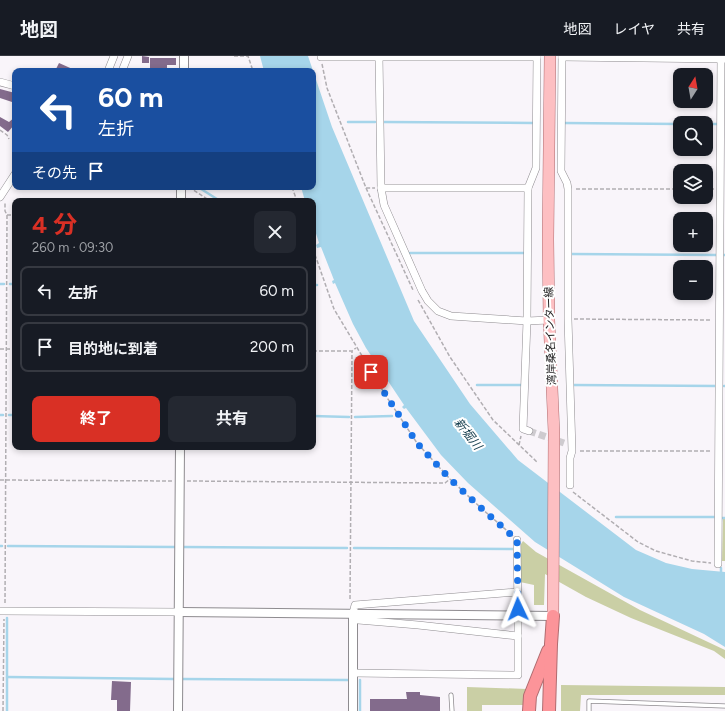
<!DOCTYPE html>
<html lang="ja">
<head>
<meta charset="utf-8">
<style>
  :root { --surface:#171b24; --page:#242831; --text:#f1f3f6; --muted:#9ea1a6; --line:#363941; --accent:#d93025 }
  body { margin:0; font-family:Figtree,"Noto Sans JP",sans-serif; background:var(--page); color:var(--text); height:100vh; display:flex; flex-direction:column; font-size:15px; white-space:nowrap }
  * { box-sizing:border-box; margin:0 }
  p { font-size:13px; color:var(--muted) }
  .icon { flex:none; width:22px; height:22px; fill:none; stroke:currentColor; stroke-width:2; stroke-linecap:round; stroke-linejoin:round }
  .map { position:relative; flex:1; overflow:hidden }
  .panel { position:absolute; left:12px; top:142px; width:304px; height:252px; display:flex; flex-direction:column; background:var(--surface); border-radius:8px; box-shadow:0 2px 6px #0003 }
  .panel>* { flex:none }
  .hud { position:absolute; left:12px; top:12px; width:304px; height:122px; border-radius:8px; box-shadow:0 2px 6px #0003; background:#1a4fa0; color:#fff; overflow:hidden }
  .needle { width:26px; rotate:11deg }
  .controls { position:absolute; left:673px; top:12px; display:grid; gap:8px }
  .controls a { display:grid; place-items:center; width:40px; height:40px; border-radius:8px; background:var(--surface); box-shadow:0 2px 6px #0003; font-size:20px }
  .pin { position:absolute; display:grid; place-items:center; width:34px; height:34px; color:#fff; margin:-17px; border-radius:8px; box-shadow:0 2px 6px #0006 }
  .me { position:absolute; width:44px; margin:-22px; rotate:358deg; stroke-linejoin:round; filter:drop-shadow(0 0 3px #0008) }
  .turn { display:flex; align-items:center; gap:14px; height:84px; padding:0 20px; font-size:18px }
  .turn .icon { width:52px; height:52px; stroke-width:2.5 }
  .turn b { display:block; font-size:28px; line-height:34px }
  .then { display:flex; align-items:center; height:38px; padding:0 20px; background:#0003; gap:8px; font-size:15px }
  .round { display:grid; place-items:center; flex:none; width:42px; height:42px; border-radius:8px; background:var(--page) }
  .summary { display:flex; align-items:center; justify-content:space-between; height:68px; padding:0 20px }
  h1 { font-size:24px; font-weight:700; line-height:30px; color:var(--accent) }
  .action { display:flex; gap:8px; margin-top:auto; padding:8px 20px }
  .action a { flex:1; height:46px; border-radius:8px; background:var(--accent); color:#fff; font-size:16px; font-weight:700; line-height:46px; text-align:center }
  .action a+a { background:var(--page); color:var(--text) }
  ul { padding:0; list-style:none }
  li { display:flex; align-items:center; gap:12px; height:50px; margin:0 8px 6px; padding:0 12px; border:2px solid var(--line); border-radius:8px }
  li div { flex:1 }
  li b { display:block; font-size:15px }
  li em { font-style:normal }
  header { display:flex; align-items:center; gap:24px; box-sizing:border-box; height:56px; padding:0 20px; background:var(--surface); border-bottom:1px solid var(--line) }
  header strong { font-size:19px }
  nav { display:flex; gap:22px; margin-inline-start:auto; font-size:14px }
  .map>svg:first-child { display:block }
</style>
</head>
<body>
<header>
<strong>地図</strong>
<nav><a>地図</a><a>レイヤ</a><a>共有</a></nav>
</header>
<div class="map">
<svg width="725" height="655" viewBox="0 0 725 655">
  <rect width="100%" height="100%" fill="#f9f5fa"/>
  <g fill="#cacfa5">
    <path d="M723 463H725V505H722Z"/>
    <path d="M523 485 536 496 640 554 725 594V603L714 595 631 562 586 541 545 518 544 549H534V529L520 526 521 488Z"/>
    <path d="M561 629 725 631V639H581L580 655H561Z"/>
    <path d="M467 631 527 633 526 649H482V655H467Z"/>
  </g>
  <path fill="#a6d5ea" d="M260 0H308L332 71 414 265 470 348 518 404 636 494 666 507 692 513 725 516V591L704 578 624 541 535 486 468 427 441 399 406 352 404 353 402 351 404 349 366 292 353 268 335 227 333 228 332 225 334 224 321 191 317 192 316 189 319 187 313 168V145H305L301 131H313V15H264Z"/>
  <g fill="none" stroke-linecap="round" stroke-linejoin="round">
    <g stroke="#a6d5ea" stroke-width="2.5">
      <path d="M348 66H375"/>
      <path d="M384 66 533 67"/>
      <path d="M564 67 680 68"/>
      <path d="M706 68H719"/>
      <path d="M198 131 220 145"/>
      <path d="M410 197H524"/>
      <path d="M571 198 718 199"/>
      <path d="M724 199H725"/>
      <path d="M0 228H4"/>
      <path d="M10 228H15"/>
      <path d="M313 229H317"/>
      <path d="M477 329H521"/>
      <path d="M573 329 717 330"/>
      <path d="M724 330H725"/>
      <path d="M0 359H3"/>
      <path d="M9 359H15"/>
      <path d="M313 360 349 361"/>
      <path d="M355 361 392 360"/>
      <path d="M616 461H717"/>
      <path d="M721 465V462H725"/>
      <path d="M0 490H2"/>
      <path d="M8 490 175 491"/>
      <path d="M184 491 347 492"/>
      <path d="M354 492 516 493"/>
      <path d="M721 512V520"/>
      <path d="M7 621 174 623"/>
      <path d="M183 623 348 624"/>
      <path d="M7 655V562"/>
      <path d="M360 655V624"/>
    </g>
  </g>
  <g fill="#836b8c">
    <path d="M142 0 149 1V7H142Z"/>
    <path d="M150 2H176V9H167V13H165V15H150Z"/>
    <path d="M59 7 77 15H61L56 13Z"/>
    <path d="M0 33 15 37V47L0 42Z"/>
    <path d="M0 61 9 66 15 61V68L8 76 0 70Z"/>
    <path d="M112 625 131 626 130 655H117V644H111Z"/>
    <path d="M406 636H420V639L440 641V655H370V643H407Z"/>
  </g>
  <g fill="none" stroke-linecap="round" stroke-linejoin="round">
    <path stroke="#cecbcf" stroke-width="7" stroke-dasharray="7 3.5" stroke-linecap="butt" d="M529 375 564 387"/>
    <defs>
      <g id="service">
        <path d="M451 639 452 655"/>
        <path d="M589 655V645L725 650"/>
      </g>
      <g id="minor">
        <path d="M379 0 381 132 384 149 422 235 428 245 438 255 451 260 527 265 549 264"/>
        <path d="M562 0 561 115 567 127 568 133V263L572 395 570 402V429"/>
        <path d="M321 1H537"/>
        <path d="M562 1 725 3"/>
        <path d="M108 15 114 0"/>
        <path d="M122 15 128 0"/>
        <path d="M0 26 15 30"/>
        <path d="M381 132H528"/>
        <path d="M0 141 15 118"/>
        <path d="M529 375 523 373 527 265 528 132 536 112 537 0"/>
        <path d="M517 484 518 553"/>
        <path d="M718 508 721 0"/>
        <path d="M517 536 355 549 353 557 358 564 418 569 518 580"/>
        <path d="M0 555 180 556"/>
        <path d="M353 617 518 619V566"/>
      </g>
      <g id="tertiary">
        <path d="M184 15V0"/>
        <path d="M181 131V145"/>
        <path d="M180 556 553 560"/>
        <path d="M353 557V655"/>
        <path d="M178 655 180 391"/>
      </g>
      <path id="primary" d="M550 0 548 183 549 264 554 377 553 560"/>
      <g id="motorway">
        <path d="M529 655 530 640 548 595"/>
        <path d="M549 655 551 588 553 560"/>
      </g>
    </defs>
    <use href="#service" stroke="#8e8b8f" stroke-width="5"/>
    <use href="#minor" stroke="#8e8b8f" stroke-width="8"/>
    <use href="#tertiary" stroke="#8e8b8f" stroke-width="10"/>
    <use href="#primary" stroke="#b06c70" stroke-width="12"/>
    <use href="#motorway" stroke="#b06c70" stroke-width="14"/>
    <g stroke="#b1aeb2" stroke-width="1.5" stroke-dasharray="4 2" stroke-linecap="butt">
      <path d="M234 0H248L253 15"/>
      <path d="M322 8 327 32 366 132H375"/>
      <path d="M0 74 7 79 9 83"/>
      <path d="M189 131 210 145"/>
      <path d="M208 131 212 132 292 131"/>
      <path d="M292 131 297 145"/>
      <path d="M366 132 413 234"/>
      <path d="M576 133H680"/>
      <path d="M706 133H714"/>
      <path d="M7 159H15"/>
      <path d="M313 193 334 253 386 340 417 387 450 423 481 452 513 480"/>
      <path d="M418 244 450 301 493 364 537 406"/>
      <path d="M574 263 712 264"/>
      <path d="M0 293H15"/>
      <path d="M313 295H352L356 292"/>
      <path d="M519 389 521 380"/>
      <path d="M580 395H712"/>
      <path d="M0 424 173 425"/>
      <path d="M187 425 445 427 450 423"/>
      <path d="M573 436 638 486 656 495 692 505 711 507"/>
      <path d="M350 543 352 295"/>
      <path d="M5 547 7 159 5 155V146"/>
      <path d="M3 655 4 563"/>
    </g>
    <use href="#service" stroke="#fff" stroke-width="3.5"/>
    <use href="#minor" stroke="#fff" stroke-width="7"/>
    <use href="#tertiary" stroke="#fff" stroke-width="8"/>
    <use href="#primary" stroke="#fdbfc2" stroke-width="11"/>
    <use href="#motorway" stroke="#fc9499" stroke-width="12"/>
  </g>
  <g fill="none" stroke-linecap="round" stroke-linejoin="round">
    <path stroke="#1a73e8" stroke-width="7" stroke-dasharray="0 12.6" d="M371 316 417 387 450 423 481 452 517 484 518 553"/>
  </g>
  <g text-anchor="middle" stroke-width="4" stroke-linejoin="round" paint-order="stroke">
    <g font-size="11" fill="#232223" stroke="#fff">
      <text transform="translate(550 280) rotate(-92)" y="4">湾岸桑名インター線</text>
    </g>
    <g font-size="12" font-style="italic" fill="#153d4d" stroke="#fff">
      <text transform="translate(468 378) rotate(52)" y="4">新堀川</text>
    </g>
  </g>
</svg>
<div class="controls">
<a><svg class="needle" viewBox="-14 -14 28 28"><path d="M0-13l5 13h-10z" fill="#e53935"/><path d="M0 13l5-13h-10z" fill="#9ea1a6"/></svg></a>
<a><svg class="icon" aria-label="search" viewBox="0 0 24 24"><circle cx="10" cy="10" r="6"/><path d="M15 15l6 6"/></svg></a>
<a><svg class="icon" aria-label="layers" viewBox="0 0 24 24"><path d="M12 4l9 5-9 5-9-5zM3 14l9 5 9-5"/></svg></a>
<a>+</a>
<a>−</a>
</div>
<div class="pin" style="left:371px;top:316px;background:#d93025"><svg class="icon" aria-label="arrive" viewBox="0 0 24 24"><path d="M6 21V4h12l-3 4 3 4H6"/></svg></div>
<svg class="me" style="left:518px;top:553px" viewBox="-20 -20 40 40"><path d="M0-17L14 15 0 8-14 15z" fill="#1a73e8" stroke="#fff" stroke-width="4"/></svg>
<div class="hud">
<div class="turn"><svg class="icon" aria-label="left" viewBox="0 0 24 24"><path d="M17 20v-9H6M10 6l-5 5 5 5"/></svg><div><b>60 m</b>左折</div></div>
<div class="then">その先<svg class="icon" aria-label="arrive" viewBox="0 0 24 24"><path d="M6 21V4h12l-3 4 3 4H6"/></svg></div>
</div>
<section class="panel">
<div class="summary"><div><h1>4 分</h1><p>260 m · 09:30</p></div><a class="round"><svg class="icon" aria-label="close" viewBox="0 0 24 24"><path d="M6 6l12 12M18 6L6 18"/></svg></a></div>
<ul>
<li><svg class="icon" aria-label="left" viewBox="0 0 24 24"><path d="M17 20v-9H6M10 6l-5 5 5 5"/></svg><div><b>左折</b></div><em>60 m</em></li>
<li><svg class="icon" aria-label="arrive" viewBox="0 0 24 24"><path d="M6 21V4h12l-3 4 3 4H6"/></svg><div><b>目的地に到着</b></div><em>200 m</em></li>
</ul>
<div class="action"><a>終了</a><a>共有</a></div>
</section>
</div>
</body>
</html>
